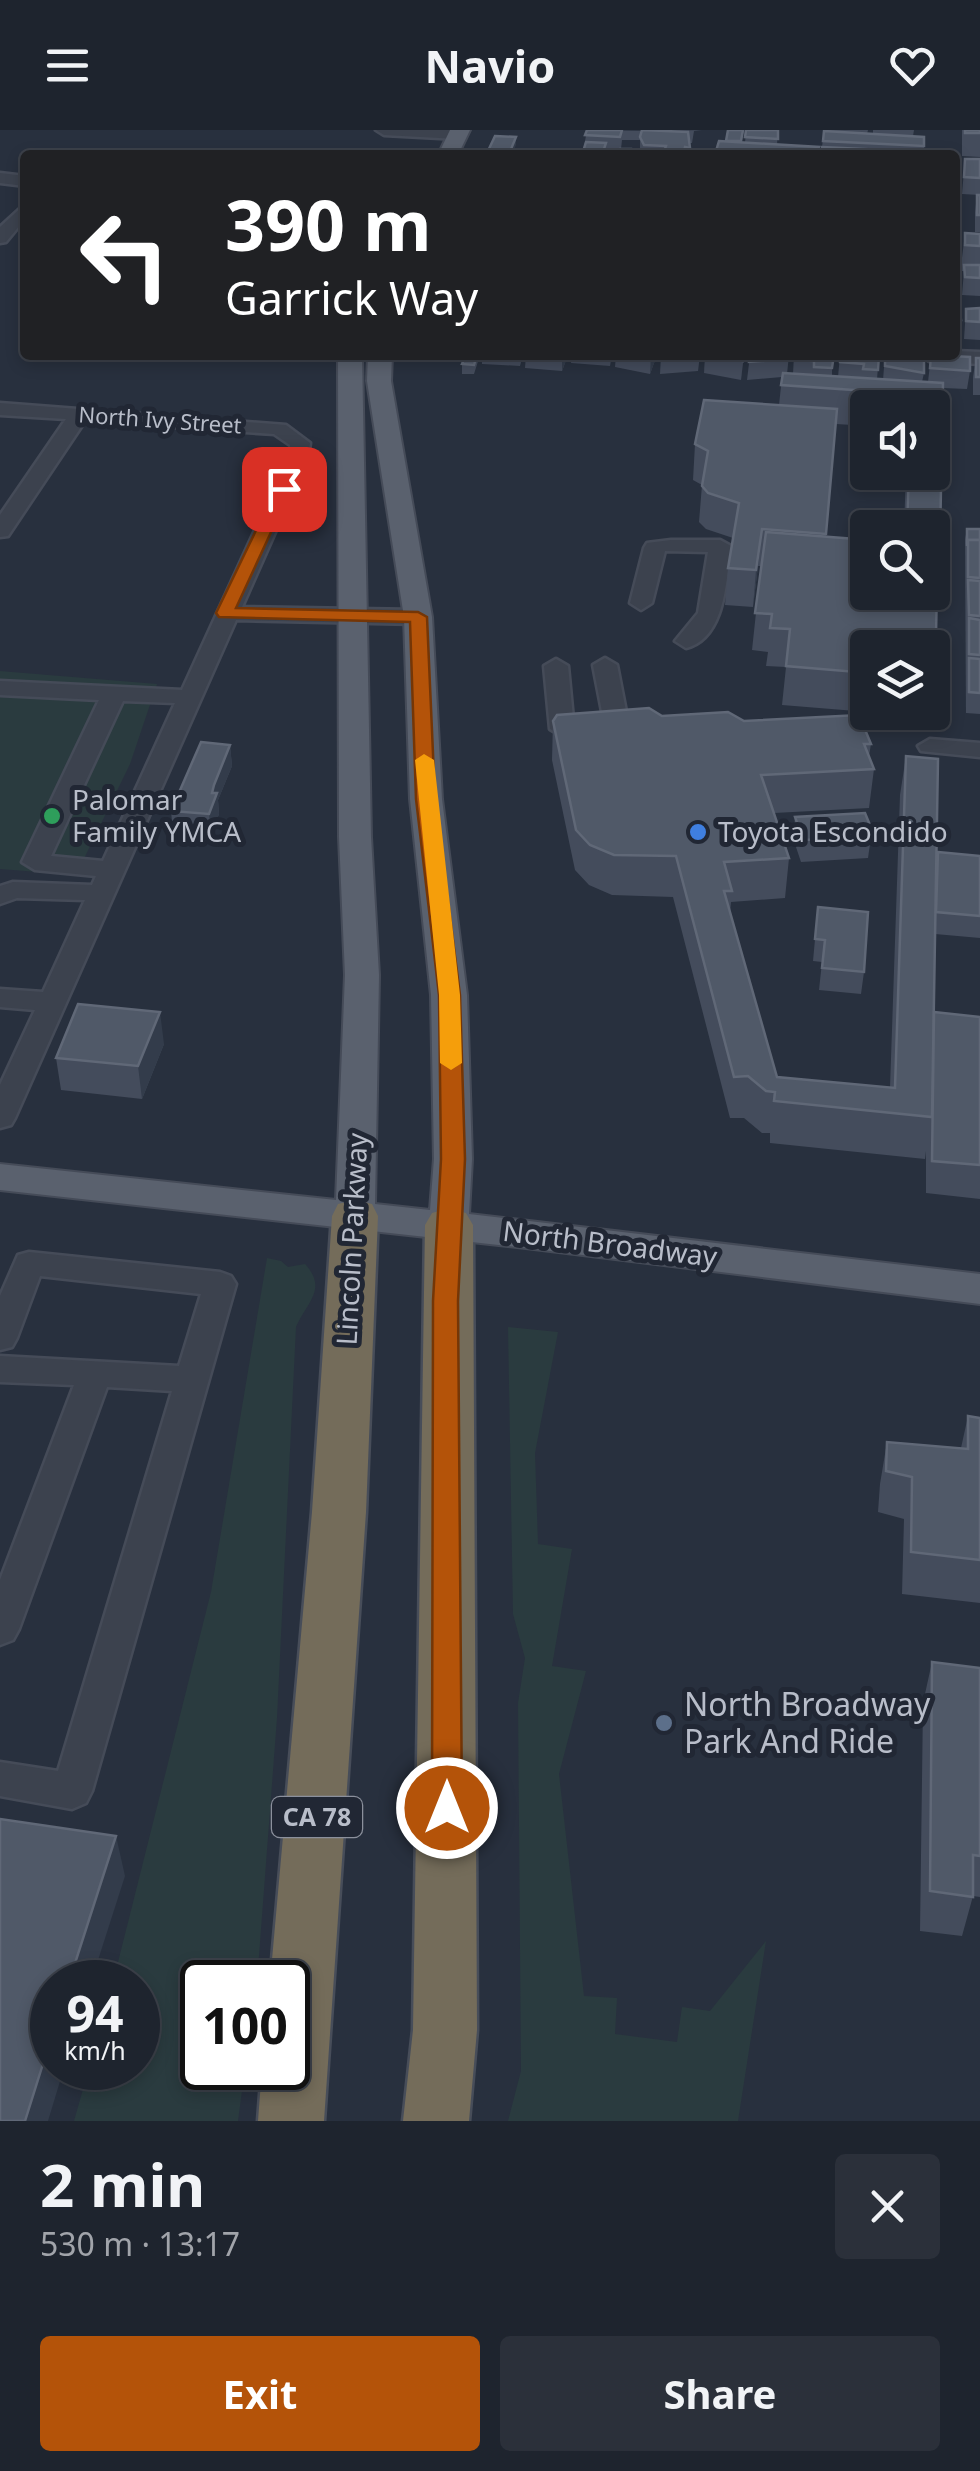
<!DOCTYPE html>
<html lang="en">
<head>
<meta charset="utf-8">
<style>
  :root { --surface:#1e242e; --page:#2b303a; --text:#f1f3f6; --muted:#a1a4aa; --line:#3c414a; --accent:#b45309 }
  body { margin:0; font-family:"Noto Sans",sans-serif; background:var(--page); color:var(--text); height:100vh; display:flex; flex-direction:column; font-size:38px; white-space:nowrap }
  * { box-sizing:border-box; margin:0 }
  p { font-size:32px; color:var(--muted) }
  .icon { flex:none; width:55px; height:55px; fill:none; stroke:currentColor; stroke-width:2; stroke-linecap:round; stroke-linejoin:round }
  .map { position:relative; height:1991px; overflow:hidden }
  .drawer { display:flex; flex-direction:column; background:var(--surface); flex:1 }
  .drawer>* { flex:none }
  .guide { position:absolute; left:20px; top:20px; width:940px; height:210px; border-radius:10px; box-shadow:0 5px 15px #0003,0 0 0 2px var(--line); background:#202124; color:#fff; overflow:hidden }
  .buttons { position:absolute; left:850px; top:260px; display:grid; gap:20px }
  .buttons a { display:grid; place-items:center; width:100px; height:100px; border-radius:10px; background:var(--surface); box-shadow:0 5px 15px #0003,0 0 0 2px var(--line); font-size:50px }
  .speed { position:absolute; left:30px; top:1830px; display:flex; gap:20px; font-size:50px; font-weight:700; text-align:center }
  .speed>* { display:grid; place-content:center; width:130px; height:130px; border-radius:50%; background:var(--surface); box-shadow:0 5px 15px #0003,0 0 0 2px var(--line); line-height:1 }
  .speed small { font-size:25px; font-weight:400 }
  .speed .limit { border:5px solid #111; border-radius:15px; background:#fff; color:#111 }
  .pin { position:absolute; display:grid; place-items:center; width:85px; height:85px; color:#fff; margin:-42px; border-radius:20px; box-shadow:0 5px 15px #0006 }
  .me { position:absolute; width:110px; margin:-55px; rotate:0deg; stroke-linejoin:round; filter:drop-shadow(0 0 8px #0008) }
  .turn { display:flex; align-items:center; gap:35px; height:210px; padding:0 40px; font-size:45px }
  .turn .icon { width:130px; height:130px; stroke-width:2.5 }
  .turn b { display:block; font-size:70px; line-height:85px }
  .round { display:grid; place-items:center; flex:none; width:105px; height:105px; border-radius:10px; background:var(--page) }
  .overview { display:flex; align-items:center; justify-content:space-between; height:170px; padding:0 40px }
  h1 { font-size:60px; font-weight:700; line-height:75px }
  .cta { display:flex; gap:20px; margin-top:auto; padding:20px 40px }
  .cta a { flex:1; height:115px; border-radius:10px; background:var(--accent); color:#fff; font-size:40px; font-weight:700; line-height:115px; text-align:center }
  .cta a+a { background:var(--page); color:var(--text) }
  header { display:flex; justify-content:space-between; align-items:center; height:130px; padding:0 40px; background:var(--surface); font-size:45px; font-weight:700 }
  .map>svg:first-child { display:block }
</style>
</head>
<body>
<header><svg class="icon" aria-label="menu" viewBox="0 0 24 24"><path d="M4 6h16M4 12h16M4 18h16"/></svg>Navio<svg class="icon" aria-label="heart" viewBox="0 0 24 24"><path d="M12 20l-8-8c-3-5 5-10 8-4 3-6 11-1 8 4z"/></svg></header>
<div class="map">
<svg width="980" height="1991" viewBox="0 0 980 1991">
  <rect width="100%" height="100%" fill="#28303e"/>
  <g fill="#2a3b3f">
    <path d="M0 541 157 554 130 634 76 745 0 739Z"/>
    <path d="M267 1128 281 1131 288 1137 305 1134C328 1159 307 1172 296 1197L277 1588 257 1852H202V1938H245L238 1991H74L89 1938H138V1852H113L211 1462Z"/>
    <path d="M508 1197 558 1202 535 1323 538 1414 572 1419 552 1536 586 1541 559 1644 584 1866 617 1868 615 1904 677 1912 682 1877 710 1881 766 1811 738 1991H508L521 1941 518 1573 525 1528 513 1484Z"/>
  </g>
  <g fill="none" stroke-linecap="round" stroke-linejoin="round">
    <defs>
      <g id="minor">
        <path d="M376 0H461L466 4 458 9 384 5Z"/>
        <path d="M0 43 25 46V56L0 53Z"/>
        <path d="M25 74V89L6 112 0 113V97Z"/>
        <path d="M955 221 980 222V234L929 231 920 225H955Z"/>
        <path d="M0 273 286 295 310 313 308 328 242 477 418 480 429 487 418 494 236 490 15 988 11 995 0 998V955L35 880 0 877V859L43 862 85 770 17 768 0 774V756L13 752 92 755 96 746 35 740 22 732 99 570 0 565V551L182 560 288 328 290 315 274 304 85 291 8 406 0 407V385L66 289 0 285ZM123 571 175 573 103 731 51 726Z"/>
        <path d="M671 410H720L731 416C726 448 726 508 686 518L675 511 698 483 708 422 665 421 652 473 641 480 630 473 644 418 647 413Z"/>
        <path d="M605 528 617 535 629 597 617 604 605 597 593 535Z"/>
        <path d="M556 529 568 536 574 599 562 606 550 599 544 536Z"/>
        <path d="M930 609 980 613V627L921 621 918 616Z"/>
        <path d="M29 1122 220 1142 231 1146 236 1154 92 1661 86 1673 72 1679 0 1666V1632L58 1641 172 1261 107 1257 19 1499 13 1510 0 1515V1450L74 1255 0 1252V1226L179 1236 201 1164 40 1146 17 1208 12 1217 0 1220V1166L18 1125Z"/>
      </g>
      <g id="major">
        <path d="M450 0H470L458 25H438Z"/>
        <path d="M338 225H362L371 707 379 845 375 1074 430 1080 434 1029 431 865 410 669 404 487 367 251 368 225H392L391 251 432 487 442 669 467 865 472 1029 469 1084 980 1144V1174L526 1118 0 1060V1034L336 1070 345 845 339 707Z"/>
      </g>
      <g id="highway">
        <path d="M355 1070 372 1074 378 1086 366 1382 324 1991H258L262 1938H288V1852H270L312 1382 332 1086 338 1074Z"/>
        <path d="M449 1078 466 1083 473 1095 477 1900 469 1991H403L413 1900 425 1095 432 1083Z"/>
      </g>
    </defs>
    <use href="#minor" stroke="#454b58" stroke-width="5"/>
    <use href="#major" stroke="#454b58" stroke-width="4"/>
    <use href="#highway" stroke="#474d59" stroke-width="5"/>
    <use href="#minor" fill="#3c424e" fill-rule="evenodd"/>
    <use href="#major" fill="#5a616e" fill-rule="evenodd"/>
    <use href="#highway" fill="#746c5a" fill-rule="evenodd"/>
  </g>
  <g fill="#444c5c" fill-rule="evenodd">
    <path d="M587 0 657 1 702 0 694 1 692 13H689V25H609V23L584 17ZM622 10H640V24H631L621 19Z"/>
    <path d="M728 0H744L741 13H745L746 0H778L777 15 818 25H716L719 11 725 12Z"/>
    <path d="M827 0H868L867 4H873V0H914L913 6 924 7V25H821L824 1 827 2Z"/>
    <path d="M962 0H980V27L962 26Z"/>
    <path d="M965 29H980V65L962 64Z"/>
    <path d="M977 65H980V166L962 165 964 141H962V128L965 103 979 104 980 102H975V82Z"/>
    <path d="M955 174 961 190 958 208H955Z"/>
    <path d="M980 178V210L964 209 966 179Z"/>
    <path d="M441 225H480L474 244H462V234L465 227Z"/>
    <path d="M482 225H523L520 236 482 234Z"/>
    <path d="M526 225H568L562 241 525 238Z"/>
    <path d="M572 225H612L610 236 571 233Z"/>
    <path d="M616 225H657L650 244 615 237Z"/>
    <path d="M661 225H700L698 241 660 244Z"/>
    <path d="M705 225H744L741 250 704 243Z"/>
    <path d="M750 225H789L787 244H793L794 225 832 238V246L838 247 840 225H879L877 249 883 250 885 225 924 243 922 252H928L931 225 970 241 967 259 943 258 940 411 937 430 935 548 932 564V518H868V582L782 575 786 537 766 536 768 522 752 520 761 436H758L753 477 725 475 728 438 733 408 706 399 699 392 702 355 693 350 695 314 779 275 782 247 747 250ZM868 278H932V342H906L904 398H932V462L826 407 836 294 868 296Z"/>
    <path d="M976 228H980V265H973V247Z"/>
    <path d="M967 399H980V584L966 583 965 409Z"/>
    <path d="M877 582H930L929 587Z"/>
    <path d="M662 586 744 591 871 614 869 626 874 639 869 678 774 683 789 728 785 768 731 772 730 783 777 947 890 958 900 665 906 626 936 726H980V808L935 804 934 882 980 887V1069L926 1063V1021L925 1029 770 1013V1003H762L744 988H730L673 767 612 765 589 755 575 740 552 630 553 591Z"/>
    <path d="M230 615 232 636 218 670 219 684 211 705 173 702 171 681Z"/>
    <path d="M795 687 872 700 868 728 801 732 793 708Z"/>
    <path d="M818 777 864 842 861 864 819 860 822 832 813 831Z"/>
    <path d="M164 914 142 969 61 960 56 928Z"/>
    <path d="M968 1286 980 1288V1473L902 1464 904 1389 878 1382 880 1354 887 1312 961 1318Z"/>
    <path d="M932 1532 980 1538V1767L973 1766 962 1806 920 1801 923 1573Z"/>
  </g>
  <g fill="#333c4b">
    <path d="M516 7V15L512 25H509Z"/>
    <path d="M562 225H568L562 241Z"/>
    <path d="M651 225H657L650 244Z"/>
    <path d="M762 399 758 436 753 477 756 440Z"/>
    <path d="M230 615 232 636 218 670 219 684 211 705 209 684 214 655Z"/>
    <path d="M160 882 164 914 142 969 138 936Z"/>
    <path d="M116 1706 125 1746 91 1852H69Z"/>
    <path d="M52 1905V1938H64L48 1991H25Z"/>
  </g>
  <g fill="#505968" stroke="#606877" stroke-width="2.5">
    <path d="M587 0H622L620 7 585 5Z"/>
    <path d="M642 0 688 2 690 18 685 17 683 25H663L666 16 644 15 640 7Z"/>
    <path d="M728 0H743L741 11H726Z"/>
    <path d="M746 0H778V9L745 7Z"/>
    <rect x="965" y="0" width="15" height="3"/>
    <path d="M824 1 924 7V16L823 11Z"/>
    <path d="M495 6 516 7 509 24 487 23Z"/>
    <path d="M719 11 819 17 816 25H771L716 21Z"/>
    <path d="M586 12 606 13 602 25H582Z"/>
    <path d="M822 17 924 22 923 25H823Z"/>
    <path d="M620 19H631V24L618 23Z"/>
    <path d="M609 22 656 25H609Z"/>
    <path d="M965 29H980V48L964 47Z"/>
    <rect x="977" y="65" width="3" height="20"/>
    <path d="M965 103 980 104V116L965 115Z"/>
    <path d="M964 135H980V148L965 147Z"/>
    <path d="M955 174H959L961 190H955Z"/>
    <path d="M980 178V192L966 191V179Z"/>
    <path d="M466 225H477L474 235 462 234Z"/>
    <path d="M708 225H744L743 231Z"/>
    <path d="M750 225H789L788 229 749 232Z"/>
    <path d="M794 225H834L832 238 814 237V231L794 230Z"/>
    <path d="M840 225H879L878 240 863 239 864 234 840 232Z"/>
    <path d="M885 225H924V243L885 236Z"/>
    <path d="M931 225 970 227V241L930 238Z"/>
    <rect x="976" y="228" width="4" height="19"/>
    <path d="M783 243 943 253 940 411H932V398H907L909 342H932V278H912V264L781 255Z"/>
    <path d="M704 270 837 279 826 404 762 399 756 440 728 438 739 373 708 363 702 356 708 321 695 314Z"/>
    <path d="M967 399H980V410H968L967 416Z"/>
    <path d="M766 402 868 410V462H932V414L938 415 935 548H932V518H868V543L786 536 790 499 770 498 772 484 755 483Z"/>
    <path d="M968 410H980V448L968 447Z"/>
    <path d="M968 450 980 451V486L969 485Z"/>
    <path d="M969 488 980 490V525L969 524Z"/>
    <path d="M969 528 980 529V563L969 562Z"/>
    <path d="M649 578 662 586 728 582 744 591 859 585 871 614H864L874 639 761 645 789 728 724 732 732 761H724L777 947 895 958 906 626 938 629 932 987 774 971 775 962 766 961 748 946 734 947 676 726 614 725 590 715 576 700 553 591 557 585Z"/>
    <path d="M201 612 230 615 214 655 212 663H217L209 684 171 681Z"/>
    <path d="M865 683 872 700H868L870 707 803 710 795 687Z"/>
    <path d="M938 722 980 726V786L936 782Z"/>
    <path d="M818 777 868 782 864 842 822 838 825 810 815 809Z"/>
    <path d="M78 874 160 882 138 936 56 928Z"/>
    <path d="M934 882 980 887V1035L932 1031Z"/>
    <path d="M968 1286 980 1288V1430L911 1422 912 1347 886 1341 887 1312 968 1319Z"/>
    <path d="M932 1532 980 1538V1726L973 1725V1767L930 1761Z"/>
    <path d="M0 1689 116 1706 69 1852H52V1905L25 1991H0Z"/>
  </g>
  <path fill="#b45309" stroke="#753606" stroke-width="2.5" d="M284 354 291 359 236 478 418 482 427 487 435 669 460 865 465 1029 458 1171 462 1678 457 1687 447 1691 436 1687 432 1678 433 1171 441 1029 439 865 416 669 410 492 219 487 216 483 276 359Z"/>
  <path fill="#f59e0b" d="M424 624 434 630 460 865 462 933 451 940 440 933 439 865 415 630Z"/>
  <circle fill="#2e9e5b" stroke="#212734" stroke-width="4" cx="52" cy="686" r="10"/>
  <circle fill="#3f7fe0" stroke="#212734" stroke-width="4" cx="698" cy="702" r="10"/>
  <circle fill="#5c6f8a" stroke="#212734" stroke-width="4" cx="664" cy="1593" r="10"/>
  <g text-anchor="middle" stroke-width="10" stroke-linejoin="round" paint-order="stroke">
    <g font-size="22" fill="#b8bdc9" stroke="#212734">
      <text transform="translate(160 290) rotate(4)" y="8">North Ivy Street</text>
    </g>
    <rect fill="#212734" stroke="#8b909c" stroke-width="2.5" x="272" y="1667" width="90" height="40" rx="8"/>
    <g font-size="25" font-weight="bold" fill="#b8bdc9">
      <text x="317" y="1696">CA 78</text>
    </g>
    <g font-size="28" fill="#b8bdc9" stroke="#212734" text-anchor="start">
      <text x="72" y="680">Palomar<tspan x="72" dy="32">Family YMCA</tspan></text>
      <text x="718" y="712">Toyota Escondido</text>
    </g>
    <g font-size="28" fill="#b8bdc9" stroke="#212734">
      <text transform="translate(352 1109) rotate(-87)" y="10">Lincoln Parkway</text>
      <text transform="translate(610 1114) rotate(7)" y="10">North Broadway</text>
    </g>
    <g font-size="32" fill="#b8bdc9" stroke="#212734" text-anchor="start">
      <text x="684" y="1586">North Broadway<tspan x="684" dy="37">Park And Ride</tspan></text>
    </g>
  </g>
</svg>
<div class="buttons">
<a><svg class="icon" aria-label="sound" viewBox="0 0 24 24"><path d="M4 9h4l5-4v14l-5-4H4zM17 9q2 3 0 6"/></svg></a>
<a><svg class="icon" aria-label="search" viewBox="0 0 24 24"><circle cx="10" cy="10" r="6"/><path d="M15 15l6 6"/></svg></a>
<a><svg class="icon" aria-label="layers" viewBox="0 0 24 24"><path d="M12 4l9 5-9 5-9-5zM3 14l9 5 9-5"/></svg></a>
</div>
<div class="speed"><div>94<small>km/h</small></div><div class="limit">100</div></div>
<div class="pin" style="left:284px;top:359px;background:#d93025"><svg class="icon" aria-label="arrive" viewBox="0 0 24 24"><path d="M6 21V4h12l-3 4 3 4H6"/></svg></div>
<svg class="me" style="left:447px;top:1678px" viewBox="-20 -20 40 40"><circle r="17" fill="#b45309" stroke="#fff" stroke-width="3"/><path d="M0-11L8 9 0 5-8 9z" fill="#fff"/></svg>
<div class="guide">
<div class="turn"><svg class="icon" aria-label="left" viewBox="0 0 24 24"><path d="M17 20v-9H6M10 6l-5 5 5 5"/></svg><div><b>390 m</b>Garrick Way</div></div>
</div>
</div>
<section class="drawer">
<div class="overview"><div><h1>2 min</h1><p>530 m · 13:17</p></div><a class="round"><svg class="icon" aria-label="close" viewBox="0 0 24 24"><path d="M6 6l12 12M18 6L6 18"/></svg></a></div>
<div class="cta"><a>Exit</a><a>Share</a></div>
</section>
</body>
</html>
